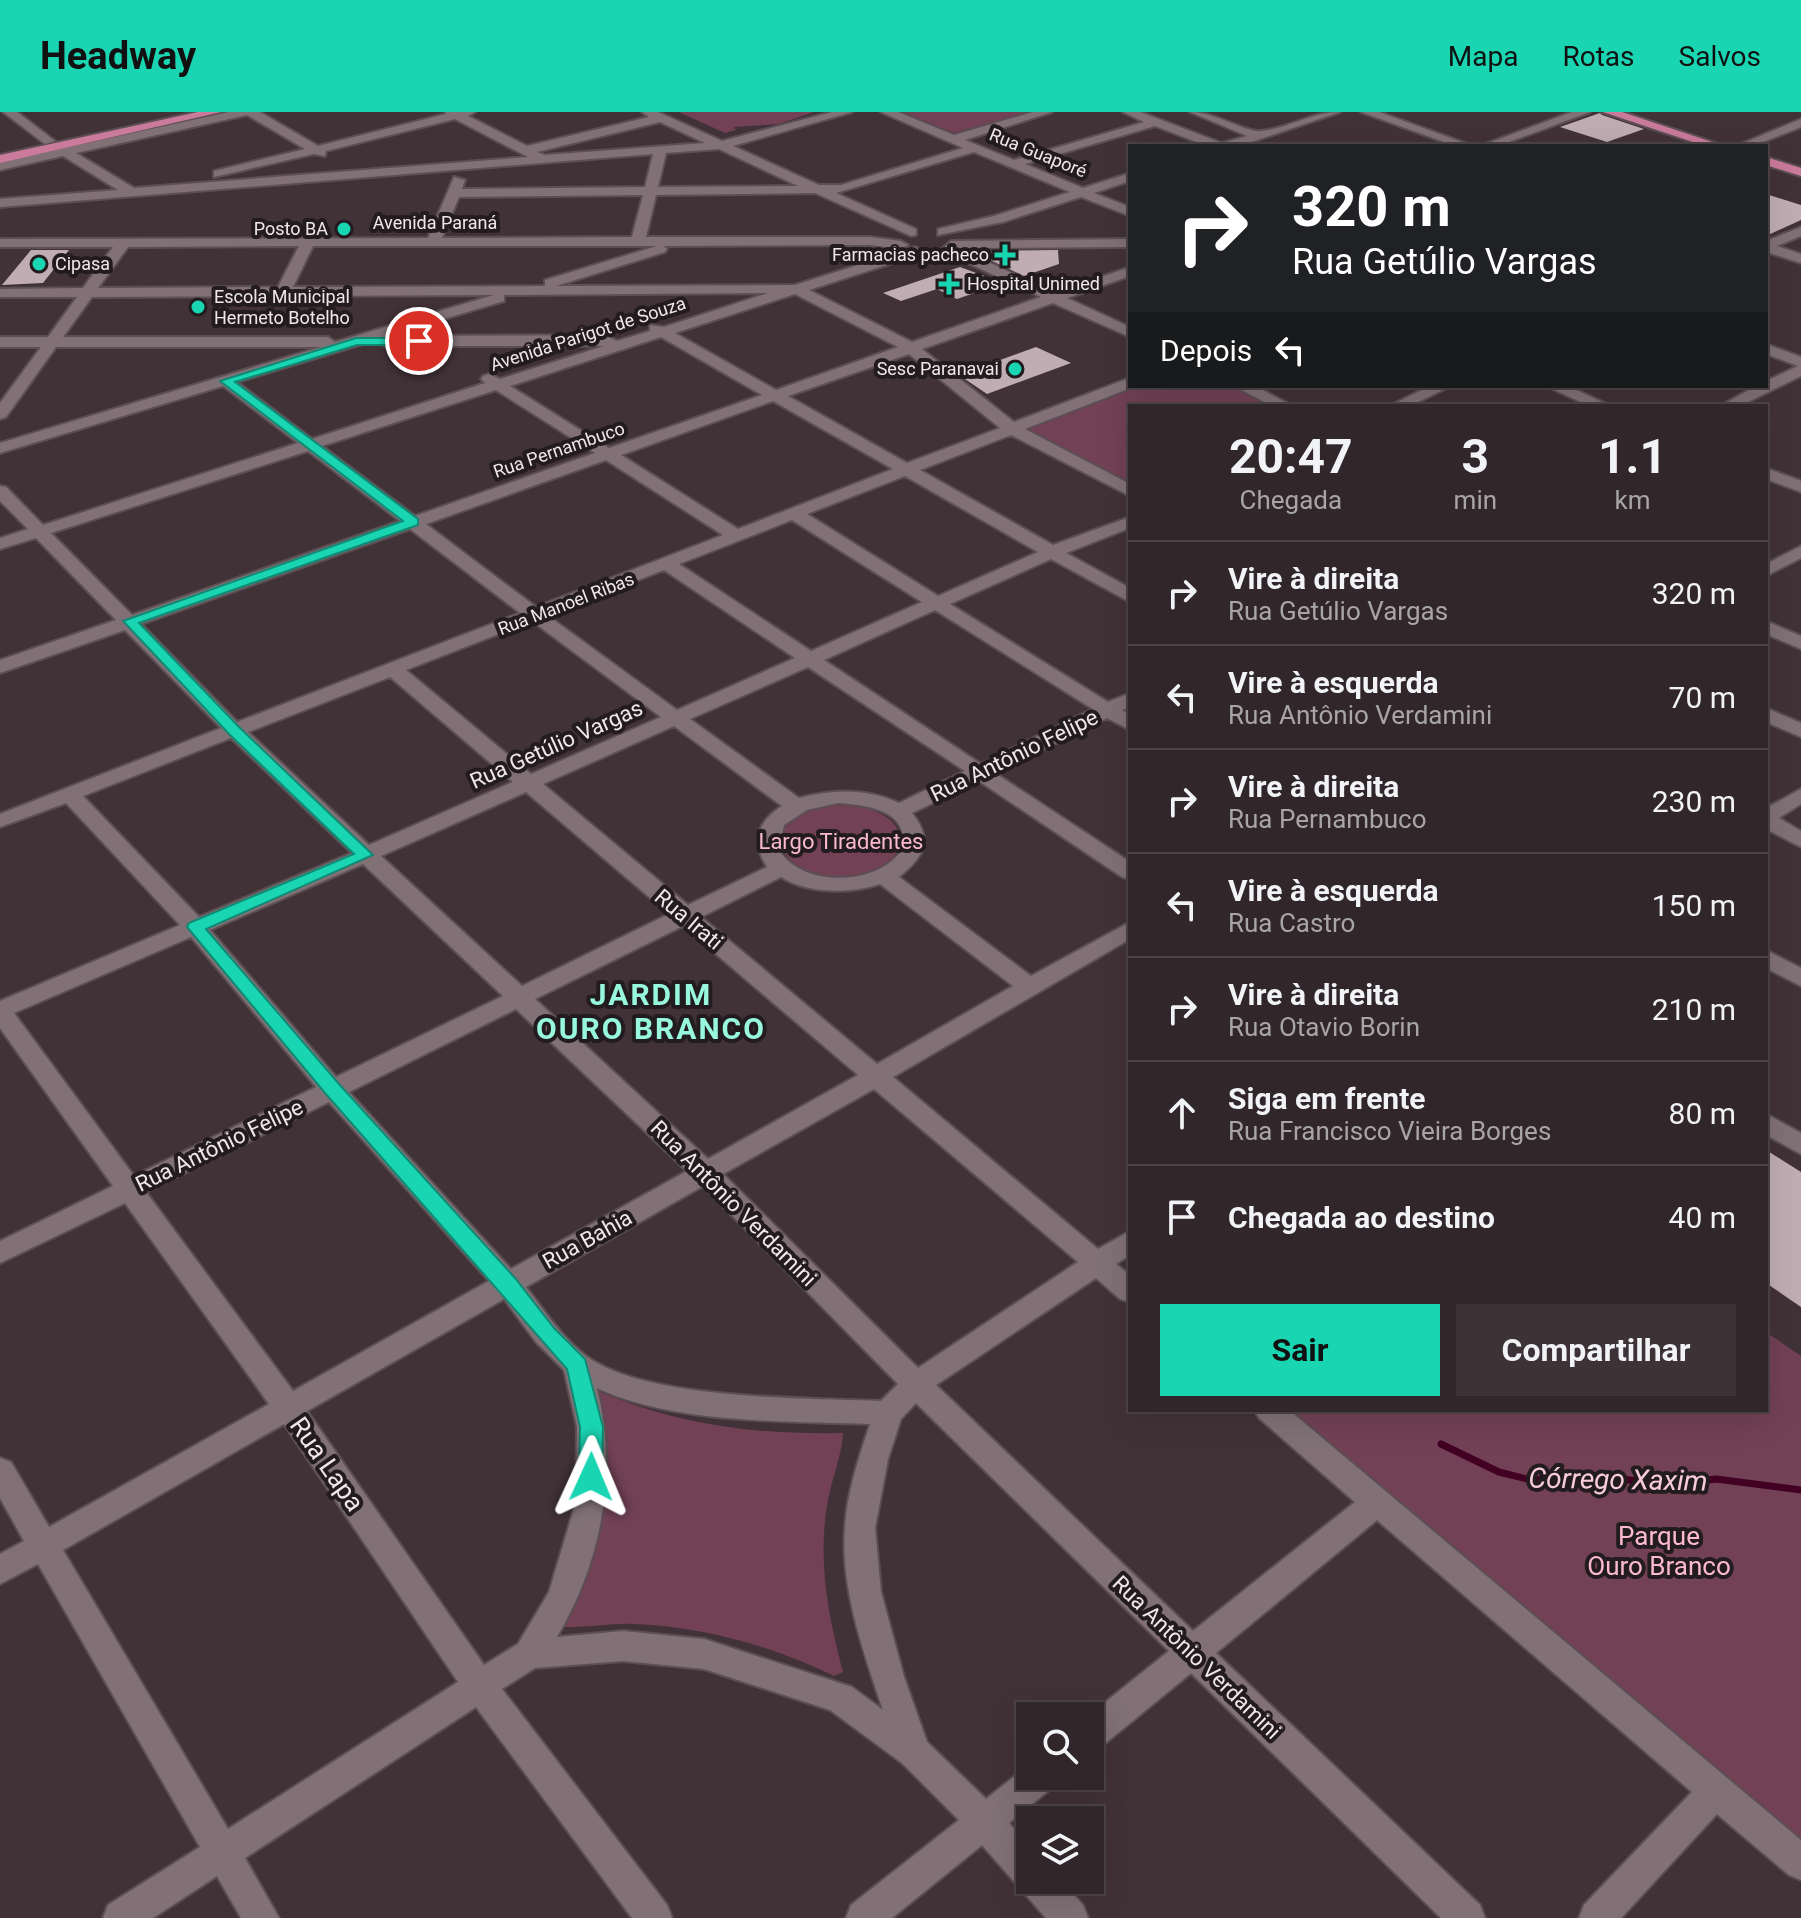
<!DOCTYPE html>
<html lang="pt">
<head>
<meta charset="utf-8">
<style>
  :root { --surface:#31262a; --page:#3d3236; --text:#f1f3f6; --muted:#a8a5a8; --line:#4c4347; --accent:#19d5b2 }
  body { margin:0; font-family:Roboto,sans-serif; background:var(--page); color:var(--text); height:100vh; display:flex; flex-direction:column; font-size:30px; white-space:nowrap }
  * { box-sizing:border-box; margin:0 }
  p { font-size:26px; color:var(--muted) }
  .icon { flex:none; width:44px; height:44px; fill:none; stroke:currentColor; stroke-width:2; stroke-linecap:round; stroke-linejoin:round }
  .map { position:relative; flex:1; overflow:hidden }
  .details { position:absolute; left:1128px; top:292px; width:640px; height:1008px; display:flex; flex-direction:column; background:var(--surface); border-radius:0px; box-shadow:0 8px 32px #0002,0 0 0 2px var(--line) }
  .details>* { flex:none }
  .guide { position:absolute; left:1128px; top:32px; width:640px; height:244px; border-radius:0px; box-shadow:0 8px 32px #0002,0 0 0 2px var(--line); background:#202124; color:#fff; overflow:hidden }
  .controls { position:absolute; left:1016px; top:1590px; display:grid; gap:16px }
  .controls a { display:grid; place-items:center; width:88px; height:88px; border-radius:0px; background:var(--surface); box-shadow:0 8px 32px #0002,0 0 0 2px var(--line); font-size:40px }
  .pin { position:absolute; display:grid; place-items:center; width:68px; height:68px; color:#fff; margin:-34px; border:4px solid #fff; border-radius:50%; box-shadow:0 2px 8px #0007 }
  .me { position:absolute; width:88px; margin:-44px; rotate:1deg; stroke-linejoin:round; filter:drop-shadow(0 0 6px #0008) }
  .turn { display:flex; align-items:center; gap:28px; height:168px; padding:0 32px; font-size:36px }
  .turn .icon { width:104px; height:104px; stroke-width:2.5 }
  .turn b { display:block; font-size:56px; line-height:68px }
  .then { display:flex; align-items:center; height:76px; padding:0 32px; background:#0003; gap:16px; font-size:30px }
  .eta { display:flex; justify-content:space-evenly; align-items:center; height:136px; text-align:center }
  .eta b { font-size:48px; font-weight:700; line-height:56px }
  .action { display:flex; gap:16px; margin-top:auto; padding:16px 32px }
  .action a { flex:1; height:92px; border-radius:0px; background:var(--accent); color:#111; font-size:32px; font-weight:700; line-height:92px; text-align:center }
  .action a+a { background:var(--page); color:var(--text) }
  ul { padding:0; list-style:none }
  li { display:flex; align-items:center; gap:24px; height:104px; padding:0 32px; border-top:2px solid var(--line) }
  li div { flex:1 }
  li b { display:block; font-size:30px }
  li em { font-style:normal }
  header { display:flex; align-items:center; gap:48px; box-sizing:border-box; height:112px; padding:0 40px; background:var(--accent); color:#111 }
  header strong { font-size:38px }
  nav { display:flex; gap:44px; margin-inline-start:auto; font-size:28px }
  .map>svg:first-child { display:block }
</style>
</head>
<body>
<header>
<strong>Headway</strong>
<nav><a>Mapa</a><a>Rotas</a><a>Salvos</a></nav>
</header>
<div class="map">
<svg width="1801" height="1806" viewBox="0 0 1801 1806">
  <rect width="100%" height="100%" fill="#413238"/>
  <g fill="#724155">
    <path d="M679 0H814L779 12 734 15 736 18 725 21Z"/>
    <path d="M903 0H1031L954 21Z"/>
    <path d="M1136 274H1230L1273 294H1130V374L1027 318Z"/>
    <path d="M829 693C848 693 867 693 883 703 911 719 902 747 876 758 809 790 726 717 829 693Z"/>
    <path d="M1766 1220 1801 1244V1745L1274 1298H1766Z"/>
    <path d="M596 1278C677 1313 756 1323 843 1321 842 1343 832 1366 828 1388 817 1447 828 1503 843 1560L834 1564C772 1534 702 1514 632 1512 610 1511 587 1516 565 1515L562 1511C609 1431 608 1368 596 1278Z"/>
  </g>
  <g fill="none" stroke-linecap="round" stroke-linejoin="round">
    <path stroke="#420023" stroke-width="7" d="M1441 1332 1499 1360 1531 1368 1607 1365 1666 1373 1716 1367 1801 1378"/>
  </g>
  <g fill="#bfadb3">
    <path d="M1600 1 1602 3 1644 17 1607 30 1560 15Z"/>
    <path d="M1766 82 1801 93V108L1766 124Z"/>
    <path d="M31 138H69L43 171 2 173Z"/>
    <path d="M1058 138 1059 152 1024 164 988 147V139Z"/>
    <path d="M960 155 1003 171 957 187 937 177 901 189 883 181Z"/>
    <path d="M1036 235 1071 251 987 282 959 263Z"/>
    <path d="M1766 1038 1801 1060V1195L1766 1171Z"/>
  </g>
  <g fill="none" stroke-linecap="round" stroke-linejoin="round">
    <defs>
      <g id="minor">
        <path d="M3 0H17L55 29 45 32Z"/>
        <path d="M229 0H260L318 34 446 2 445 0H475L468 4 527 34 649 5 642 0H658L722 29 832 0H852L733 34 819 73H841L963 36 881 0H898L954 23 1033 0H1052L965 28 1014 48 1144 10 1123 0H1140L1222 31 1247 24 1190 0C1215 0 1247 21 1261 19 1289 16 1312 0 1340 0L1240 34H1207L1155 14 1025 52 1083 76 1130 61V69L1094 81 1130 95V104L1081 85 1003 110 938 123V117L994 104 1070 80 974 40 836 81 916 117V123L911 124 815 81 656 83 646 125H870L901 129 908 133 901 137 870 133 663 134 667 137 665 140 556 174 795 173 915 135 922 139 920 142 809 178 912 230 1041 185 944 140 942 137 951 129 1130 127V135L958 136 1055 181 1130 155V164L1067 186 1130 215V225L1053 191 922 237 1014 310 1124 268 1130 266V274H1136L1025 317 1130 372V384L1011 323 920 358 1053 433 1130 405V416L1066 441 1130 476V490L1051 447 950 492 1108 590 1130 581V595L1122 598 1130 603V618L1107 606 995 661 1130 750V767L1122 765 979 669 912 701C934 729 924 744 899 765L1031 864 1130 810V827L893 965 1098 1137 1130 1119V1143L1116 1152 1130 1163V1190L1120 1187 1096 1166 936 1273 1193 1519 1355 1390 1259 1306 1254 1298H1289L1801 1728V1768L1789 1763 1717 1702 1621 1806H1579L1584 1793 1692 1680 1377 1408 1216 1541 1480 1793 1485 1806H1441L1191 1561 1102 1634 1090 1639 1088 1604 1169 1539 916 1291 901 1307 888 1347 875 1416 881 1480 904 1565 927 1630 986 1687 1030 1652V1664H1058L1053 1675 1009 1711 1030 1735V1768H1060L1083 1793 1088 1806H1046L982 1733 892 1806H846L851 1793 959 1708 902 1651 830 1598 704 1557 623 1549 535 1556 502 1577 667 1793 672 1806H632L476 1595 245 1746 279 1806H241L217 1764 153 1806H103L108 1793 200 1735 38 1452 0 1472V1442L24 1429 0 1386V1346L11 1350 49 1415 269 1292 125 1091 0 1151V1129L113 1074 0 916V889L180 813 66 691 0 715V702L221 616 125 518 0 561V548L116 508 36 426 0 437V426L28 417 0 389V374L6 375 43 413 298 331 223 274 0 341V331L321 235H56L6 305 0 307V291L41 235H0V225H48L77 185H0V177L83 176 113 135H0V127L428 126 454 65 465 68 462 77 645 75 653 42 0 95V87L118 78 63 44 0 58V50ZM247 3 305 37 214 59V65L314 42 325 44 326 39 455 7 528 45 134 76 76 41ZM660 10 705 31 545 43 537 40ZM719 37 798 74 658 75 666 41ZM643 83 632 125 442 126 459 85ZM299 134 278 175 98 176 128 135ZM313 134H657L545 168V174L293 175ZM768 181 664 215 650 213V219L617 229 605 223 387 224 504 189V183ZM795 182 898 235 776 278 675 221ZM494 183 335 230 328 225H63L92 185ZM661 225 762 283 609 336 510 274ZM379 227 380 232 385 234H604L500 267 489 262 483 264 481 267 485 271 312 327 237 270ZM909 242 1000 316 907 351 788 284ZM496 278 595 341 415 404 322 334ZM773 289 893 357 738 417 621 343ZM308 339 400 409 132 503 51 421ZM606 348 723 423 536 495 426 412ZM905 364 1038 440 938 484 807 402ZM792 408 922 490 811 539 679 452ZM410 417 520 501 237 610 141 512ZM664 458 795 546 677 598 547 503ZM935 498 1093 597 981 652 824 548ZM532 509 661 605 531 662 406 558ZM808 555 965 659 899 691C867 676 833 677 799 686L690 607ZM390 565 513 670 369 733 248 620ZM674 614 782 694C757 710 751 730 767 755L688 793 543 672ZM231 626 352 741 199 805 83 684ZM526 680 669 802 522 874 381 744ZM838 691C861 693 903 696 903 727 903 734 901 740 897 744 869 774 801 774 779 738L784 713 807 698ZM363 752 503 884 336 965 210 818ZM781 765C808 782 850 782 880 772L1013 874 877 952 701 805ZM683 814 858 963 708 1047 535 887ZM191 825 316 975 134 1064 14 901ZM516 897 687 1059 511 1157 349 980ZM874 977 1078 1150 918 1256 723 1062ZM329 990 489 1169 293 1279 146 1080ZM703 1074 898 1272 881 1289C807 1286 645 1288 586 1244 562 1226 544 1198 526 1175ZM504 1187 536 1230 564 1258 577 1315 576 1390 549 1480 518 1532 484 1553 307 1299ZM597 1276C673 1312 786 1309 870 1312 859 1345 847 1381 845 1415 840 1476 864 1541 883 1598L852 1575 704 1527 623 1519 557 1525C602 1449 618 1361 597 1276ZM284 1312 458 1570 228 1717 63 1438Z"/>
        <path d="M1361 0H1379L1473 34H1455Z"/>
        <path d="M1572 0H1590L1498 34H1480Z"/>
        <path d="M1801 7V15L1753 34H1736Z"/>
        <path d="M1801 115V124L1777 134 1801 142V151L1766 140V129Z"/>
        <path d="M1766 232 1801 245V264L1740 294H1720L1756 274H1766V269L1798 254 1766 242Z"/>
        <path d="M1234 274H1255L1293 294H1272Z"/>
        <path d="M1430 274H1451L1410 294H1389Z"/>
        <path d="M1546 274H1568L1611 294H1589Z"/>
        <path d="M1766 356 1801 369V380L1766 367Z"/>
        <path d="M1801 434V446L1766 464V452Z"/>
        <path d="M1766 509 1801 524V537L1766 522Z"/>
        <path d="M1766 596 1801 611V625L1766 610Z"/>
        <path d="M1801 677V692L1779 706 1801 719V735L1766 717V696Z"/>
        <path d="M1766 838 1801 856V874L1766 856Z"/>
        <path d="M1766 1002 1801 1021V1042L1766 1023Z"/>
      </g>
      <g id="major">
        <path d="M198 0H221L0 51V43Z"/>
        <path d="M1603 0H1622L1724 34H1705Z"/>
        <path d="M1766 45 1801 56V64L1766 53Z"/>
      </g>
    </defs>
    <use href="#minor" stroke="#5c4f54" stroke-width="4"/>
    <use href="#major" stroke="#5c4f54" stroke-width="4"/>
    <use href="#minor" fill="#817176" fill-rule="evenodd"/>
    <use href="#major" fill="#ca7a9b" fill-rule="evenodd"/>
  </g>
  <path fill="#19d5b2" stroke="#108a74" stroke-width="2" d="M356 226H419L424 229 419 233H357L235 270 418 407V413L139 511 240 616 373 743 206 817 339 972 515 1166 554 1216 585 1247 603 1315 602 1365 599 1372 591 1374 583 1372 579 1365 580 1315 567 1257 325 981 187 815 189 811 354 742 229 622 123 509 403 409 220 269Z"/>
  <g fill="#19d5b2" stroke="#231c1f" stroke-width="3">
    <circle cx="344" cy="117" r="8"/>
    <path d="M1001 131h8v8h8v8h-8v8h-8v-8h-8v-8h8z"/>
    <circle cx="39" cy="152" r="8"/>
    <path d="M945 160h8v8h8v8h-8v8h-8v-8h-8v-8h8z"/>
    <circle cx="198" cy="195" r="8"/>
    <circle cx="1015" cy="257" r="8"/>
  </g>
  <g text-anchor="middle" stroke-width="8" stroke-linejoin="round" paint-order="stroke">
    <g font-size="18" fill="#f1e7ea" stroke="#231c1f">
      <text transform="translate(1038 41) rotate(22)" y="6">Rua Guaporé</text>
      <text x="435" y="117">Avenida Paraná</text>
      <text transform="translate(588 222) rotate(-18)" y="6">Avenida Parigot de Souza</text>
      <text transform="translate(559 338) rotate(-19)" y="6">Rua Pernambuco</text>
      <text transform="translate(566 492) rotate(-21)" y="6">Rua Manoel Ribas</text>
    </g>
    <g font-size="18" fill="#f1e7ea" stroke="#231c1f" text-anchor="end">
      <text x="328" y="123">Posto BA</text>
      <text x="989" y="149">Farmacias pacheco</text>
      <text x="55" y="158" text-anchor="start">Cipasa</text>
      <text x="967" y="178" text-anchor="start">Hospital Unimed</text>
      <text x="214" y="191" text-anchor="start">Escola Municipal<tspan x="214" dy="21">Hermeto Botelho</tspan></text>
      <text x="999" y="263">Sesc Paranavai</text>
    </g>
    <g font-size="22" fill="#f1e7ea" stroke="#231c1f">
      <text transform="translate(556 632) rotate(-24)" y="8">Rua Getúlio Vargas</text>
      <text transform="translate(1014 643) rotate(-26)" y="8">Rua Antônio Felipe</text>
      <text transform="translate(689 807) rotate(40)" y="8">Rua Irati</text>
      <text transform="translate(219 1033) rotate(-26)" y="8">Rua Antônio Felipe</text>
      <text transform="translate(734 1091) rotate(45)" y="8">Rua Antônio Verdamini</text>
      <text transform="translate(587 1127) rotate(-29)" y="8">Rua Bahia</text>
      <text transform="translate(1197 1545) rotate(44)" y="8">Rua Antônio Verdamini</text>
    </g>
    <g font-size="22" fill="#fbb9d2" stroke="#231c1f">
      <text x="841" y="737">Largo Tiradentes</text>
    </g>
    <g font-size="26" fill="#f1e7ea" stroke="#231c1f">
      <text transform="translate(327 1352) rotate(55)" y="9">Rua Lapa</text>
    </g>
    <g font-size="26" fill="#fbb9d2" stroke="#231c1f">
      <text x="1659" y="1433">Parque<tspan x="1659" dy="30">Ouro Branco</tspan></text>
    </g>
    <g font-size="28" font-style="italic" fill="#f9ccdc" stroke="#231c1f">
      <text transform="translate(1618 1367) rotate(1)" y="10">Córrego Xaxim</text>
    </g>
    <g font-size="30" font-weight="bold" letter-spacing="2" fill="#97f8de" stroke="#231c1f">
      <text x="651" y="893">JARDIM<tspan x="651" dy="34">OURO BRANCO</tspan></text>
    </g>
  </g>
</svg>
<div class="controls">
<a><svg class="icon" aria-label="search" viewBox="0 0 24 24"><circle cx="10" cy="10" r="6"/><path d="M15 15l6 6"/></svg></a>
<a><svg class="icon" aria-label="layers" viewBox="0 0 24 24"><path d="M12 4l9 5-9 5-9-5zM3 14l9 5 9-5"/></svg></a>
</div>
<div class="pin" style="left:419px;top:229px;background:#d93025"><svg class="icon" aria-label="arrive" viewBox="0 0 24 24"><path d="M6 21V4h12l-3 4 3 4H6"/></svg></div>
<svg class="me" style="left:591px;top:1365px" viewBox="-20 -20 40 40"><path d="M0-17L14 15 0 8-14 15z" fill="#19d5b2" stroke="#fff" stroke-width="4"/></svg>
<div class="guide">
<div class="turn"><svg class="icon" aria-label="right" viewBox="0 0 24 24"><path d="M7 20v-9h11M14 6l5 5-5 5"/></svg><div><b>320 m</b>Rua Getúlio Vargas</div></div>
<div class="then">Depois<svg class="icon" aria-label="left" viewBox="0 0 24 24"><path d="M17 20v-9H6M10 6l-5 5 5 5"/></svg></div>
</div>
<section class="details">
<div class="eta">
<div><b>20:47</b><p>Chegada</p></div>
<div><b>3</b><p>min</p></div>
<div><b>1.1</b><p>km</p></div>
</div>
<ul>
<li><svg class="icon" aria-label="right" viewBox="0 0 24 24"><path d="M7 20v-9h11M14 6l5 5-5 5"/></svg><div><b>Vire à direita</b><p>Rua Getúlio Vargas</p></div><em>320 m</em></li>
<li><svg class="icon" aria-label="left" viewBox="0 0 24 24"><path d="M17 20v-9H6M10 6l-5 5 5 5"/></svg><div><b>Vire à esquerda</b><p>Rua Antônio Verdamini</p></div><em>70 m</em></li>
<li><svg class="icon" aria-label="right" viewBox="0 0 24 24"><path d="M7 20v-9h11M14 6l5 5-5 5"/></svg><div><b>Vire à direita</b><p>Rua Pernambuco</p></div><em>230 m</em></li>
<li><svg class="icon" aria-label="left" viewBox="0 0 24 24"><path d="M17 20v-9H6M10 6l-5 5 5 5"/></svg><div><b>Vire à esquerda</b><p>Rua Castro</p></div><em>150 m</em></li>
<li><svg class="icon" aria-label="right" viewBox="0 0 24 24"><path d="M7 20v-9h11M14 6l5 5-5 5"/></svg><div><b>Vire à direita</b><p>Rua Otavio Borin</p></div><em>210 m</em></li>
<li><svg class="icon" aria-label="ahead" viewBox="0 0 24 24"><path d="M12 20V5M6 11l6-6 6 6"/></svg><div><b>Siga em frente</b><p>Rua Francisco Vieira Borges</p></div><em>80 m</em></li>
<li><svg class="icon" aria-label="arrive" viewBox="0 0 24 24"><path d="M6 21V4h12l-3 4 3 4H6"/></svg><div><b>Chegada ao destino</b></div><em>40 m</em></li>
</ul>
<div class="action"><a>Sair</a><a>Compartilhar</a></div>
</section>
</div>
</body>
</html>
